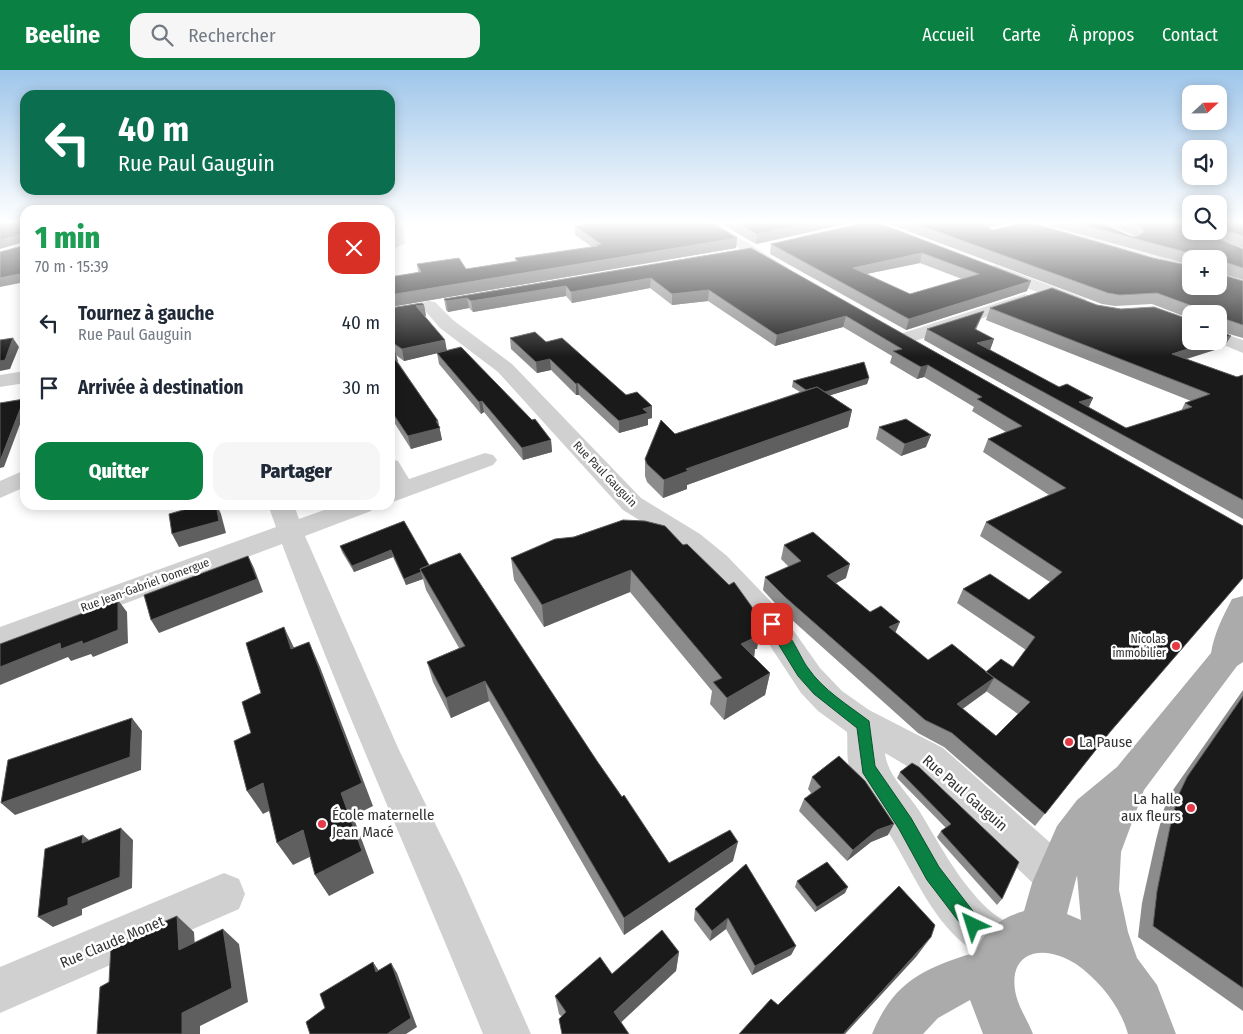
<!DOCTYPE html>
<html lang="fr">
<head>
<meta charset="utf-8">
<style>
  :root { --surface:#fff; --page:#f6f6f7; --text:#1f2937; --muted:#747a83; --accent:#0b8043 }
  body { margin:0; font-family:"Fira Sans Condensed",sans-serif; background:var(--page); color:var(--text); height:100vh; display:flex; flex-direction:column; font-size:19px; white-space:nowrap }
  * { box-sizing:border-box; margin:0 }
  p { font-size:16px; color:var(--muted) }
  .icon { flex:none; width:28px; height:28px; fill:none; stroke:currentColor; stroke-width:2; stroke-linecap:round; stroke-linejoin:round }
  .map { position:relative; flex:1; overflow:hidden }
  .panel { position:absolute; left:20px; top:135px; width:375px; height:305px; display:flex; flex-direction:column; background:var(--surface); border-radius:15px; box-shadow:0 2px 12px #0003 }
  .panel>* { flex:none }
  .hud { position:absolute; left:20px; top:20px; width:375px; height:105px; border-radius:15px; box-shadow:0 2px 12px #0003; background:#0b6e4f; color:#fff; overflow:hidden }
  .needle { width:32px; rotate:68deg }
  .fabs { position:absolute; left:1182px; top:15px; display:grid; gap:10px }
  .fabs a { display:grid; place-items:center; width:45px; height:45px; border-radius:10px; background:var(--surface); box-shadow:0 2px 12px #0003; font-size:25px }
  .pin { position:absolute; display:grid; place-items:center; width:42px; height:42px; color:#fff; margin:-21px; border-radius:10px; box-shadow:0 2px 8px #0006 }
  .me { position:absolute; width:55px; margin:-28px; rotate:319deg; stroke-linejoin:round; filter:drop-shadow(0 0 4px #0008) }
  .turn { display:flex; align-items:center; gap:18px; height:105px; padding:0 15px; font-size:22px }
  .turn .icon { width:65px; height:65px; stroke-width:2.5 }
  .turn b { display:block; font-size:35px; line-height:42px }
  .round { display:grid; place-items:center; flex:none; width:52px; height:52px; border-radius:15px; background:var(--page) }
  .summary { display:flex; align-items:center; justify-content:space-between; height:85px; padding:0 15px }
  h1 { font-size:30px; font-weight:800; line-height:38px; color:#1e9e55 }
  .action { display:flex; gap:10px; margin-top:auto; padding:10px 15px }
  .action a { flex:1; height:58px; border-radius:15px; background:var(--accent); color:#fff; font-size:20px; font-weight:800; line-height:58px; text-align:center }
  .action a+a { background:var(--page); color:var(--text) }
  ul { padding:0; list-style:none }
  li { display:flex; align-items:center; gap:15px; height:65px; padding:0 15px }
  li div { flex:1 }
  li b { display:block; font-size:19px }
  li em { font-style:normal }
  header { display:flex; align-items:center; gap:30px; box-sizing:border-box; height:70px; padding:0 25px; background:var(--accent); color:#fff }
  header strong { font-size:24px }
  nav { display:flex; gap:28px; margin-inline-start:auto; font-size:18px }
  .search { width:350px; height:45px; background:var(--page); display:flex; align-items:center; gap:12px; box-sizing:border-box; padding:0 18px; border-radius:15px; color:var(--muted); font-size:19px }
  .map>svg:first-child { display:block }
</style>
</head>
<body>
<header>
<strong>Beeline</strong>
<div class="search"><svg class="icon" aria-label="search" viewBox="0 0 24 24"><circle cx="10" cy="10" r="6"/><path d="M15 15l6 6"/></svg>Rechercher</div>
<nav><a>Accueil</a><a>Carte</a><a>À propos</a><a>Contact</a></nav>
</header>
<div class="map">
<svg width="1243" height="964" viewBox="0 0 1243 964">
  <rect width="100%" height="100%" fill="#fff"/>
  <path fill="#e6ecdf" d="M1039 152H1078L1167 189 1165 192 1032 154Z"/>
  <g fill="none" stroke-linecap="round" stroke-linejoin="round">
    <g fill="#d0d0d0" fill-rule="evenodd">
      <path d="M390 152H402L405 173 390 181Z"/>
      <path d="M698 152H714L788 198 785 201H775Z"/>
      <path d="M866 152H888L887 155 842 167 835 163 837 160Z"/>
      <path d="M1079 152H1097L1179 186 1191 192V202Z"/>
      <path d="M995 195 1086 229 1088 233 1086 237H1074L990 203 987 200 990 197Z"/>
      <path d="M1025 224 1031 226 1033 229 1031 232 912 272H900L897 268 900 264Z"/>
      <path d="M429 231 435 232 453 250 512 294 641 428 700 464 727 486 779 540 820 598 842 621 869 640 943 678 1071 791 1077 806 1071 821 1056 827 1041 821 917 702 885 683C887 705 908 723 920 742 940 775 959 812 988 839 1006 856 1014 848 1025 875L1019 891 1003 897C939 871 923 819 890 765 877 744 858 723 850 700 846 689 848 674 847 662L818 641 801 623 757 556 698 491 681 476 623 440 498 302 440 258 421 236 423 232Z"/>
      <path d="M1219 262 1243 270V283L1214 271H1219Z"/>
      <path d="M25 301V313L0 317V305Z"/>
      <path d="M485 383 493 385 497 390 493 395 390 433V389L398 391 409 409Z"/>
      <path d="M25 400V417L0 428V411Z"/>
      <path d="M268 435H294L299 449 338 435H375L371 441 305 466 399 680 461 806 531 964H483C416 800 344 640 282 474L0 581V557L276 457Z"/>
      <path d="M224 803 239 809 245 824 239 839 0 943V897Z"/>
    </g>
    <path fill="#ababab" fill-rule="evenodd" d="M1243 526V592L1237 596 1144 720 1121 782 1119 820 1128 862 1137 888 1157 915 1176 964H1128C1120 936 1100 911 1076 894 1044 873 1006 880 1016 925 1019 938 1028 951 1033 964H983L970 930 938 948 923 964H872C894 911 923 899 976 882 985 859 1000 848 1024 841L1032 813 1057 756 1077 730 1117 697 1211 583C1214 564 1223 546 1232 529ZM1077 805 1081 850 1067 844Z"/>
  </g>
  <g fill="#8c8c8c" fill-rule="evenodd">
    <path d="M718 152H854L756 174Z"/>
    <path d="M867 152 1027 221 906 260 770 184 771 174ZM920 193 962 209 910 224 867 204Z"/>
    <path d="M888 152H1010L988 158 993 160 1191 216 1219 189H1191V195L1036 152H1100L1130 166 1137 167 1103 152H1191V161H1219V152H1243V178L1207 165 1243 179V210L1223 204V205L1243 211V268L1222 262 1224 277 1187 289 1237 307 1243 305V449L924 270 927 259 984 241 976 260 994 269 990 280 1059 317 1093 328 1089 337 1126 358 1181 341 1185 333 1191 331 986 250 990 238 1191 271 1219 244H1191V249L1152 234 1115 236 1102 234 889 154Z"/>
    <path d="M575 156 737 168 736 178 390 237V207L418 202 417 194 466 199 515 191V188L592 177 575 165Z"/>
    <path d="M751 178 1243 456 1103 671 1035 756 944 677 918 663 782 541 763 520 765 507 789 497 781 489 784 475 846 508 835 513 928 590 986 602 1013 597 1026 580 957 533 963 519 1029 530 1050 512 980 466 986 452 1049 425 983 382 988 369 1006 362 972 341 974 337 924 307 917 309 890 293 892 286 843 257 775 276 708 231 672 235 650 218 572 233 566 226 473 242 469 238 448 242 446 240 444 229ZM986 621 1018 644 996 666 962 639Z"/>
    <path d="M424 235 426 246H424L447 280 551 370 552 382 523 390 484 342 481 344 439 294 437 283 404 291 396 285 398 292 438 351 442 370 411 379 390 346V238Z"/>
    <path d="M510 268 546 272 652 348 648 349V355L619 363 579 325H576L551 300 537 303 511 279Z"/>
    <path d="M869 308 867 314 830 325 852 340 848 357 687 415V419L663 428 647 412 645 406V389L675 364 800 322 792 317 793 311Z"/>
    <path d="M879 357 926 377 901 386 876 369Z"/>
    <path d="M623 450 757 579H755L754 587 770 603 765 625 724 650 710 634 712 621 630 522 544 557 514 510 511 488Z"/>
    <path d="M404 451 429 495 597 691 669 793 733 791 624 865 489 631 451 648 433 612 427 592 459 578 426 520 423 509 406 515 393 487 354 502 342 482 340 476Z"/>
    <path d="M1243 620V941L1138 867 1142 833 1156 770 1164 739 1173 720Z"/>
    <path d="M912 693 1002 829 997 835 939 770 937 767 941 761 946 758 897 708 900 702Z"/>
    <path d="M812 707 888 765 871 772 847 791 799 741 804 729 811 723 808 719Z"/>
    <path d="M746 794 796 876 791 885 752 905 726 859 710 871 694 850 695 839Z"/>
    <path d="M797 811 845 823 815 842 795 817Z"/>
    <path d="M679 882 676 901 561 946 559 944 555 926 612 904Z"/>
  </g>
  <g fill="#5f5f5f">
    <path d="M814 152H854L756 174 757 164Z"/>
    <path d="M985 152H1010L984 159 983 155Z"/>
    <path d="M20 165 24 172 0 179V170Z"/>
    <path d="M737 168 736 178 390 237V225Z"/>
    <path d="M922 183 920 193 851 207 853 198Z"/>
    <path d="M25 203V212L0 217V208Z"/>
    <path d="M651 208 650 218 572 233 571 222Z"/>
    <path d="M1031 211 1027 221 906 260 909 249Z"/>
    <path d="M566 216V226L473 242 471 231Z"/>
    <path d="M709 220 708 231 672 235V224Z"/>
    <path d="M467 228 469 238 448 242 446 231Z"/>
    <path d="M424 235 426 246 418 247 416 236Z"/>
    <path d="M846 246 843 257 775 276 777 265Z"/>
    <path d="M1231 266 1224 277 1166 295 1172 284 1212 271H1219V269Z"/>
    <path d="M13 268 19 277 10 299 0 301V291Z"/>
    <path d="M994 269 990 280 977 273Z"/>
    <path d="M445 270 447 281 404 291 402 279Z"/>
    <path d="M395 281 398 292 390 282Z"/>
    <path d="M550 289 551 300 537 303 536 292Z"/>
    <path d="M928 295 924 307 917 309 921 297Z"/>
    <path d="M869 308 867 314 812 331 814 325Z"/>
    <path d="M578 313 579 325H576V314Z"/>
    <path d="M1093 328 1087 340 1079 332Z"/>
    <path d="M24 329 25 331V341L4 397 0 398V391Z"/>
    <path d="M482 331 484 342 481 344 479 332Z"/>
    <path d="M652 336V348L648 349V355L619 363V351L643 339Z"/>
    <path d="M852 340 848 357 687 415V419L663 428 664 410 686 399Z"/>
    <path d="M436 351H438L442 370 411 379 408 366Z"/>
    <path d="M931 365 926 377 901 386 905 374Z"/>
    <path d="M551 370 552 382 523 390 522 378Z"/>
    <path d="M208 435H217L221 444 226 463 179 477 172 464Z"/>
    <path d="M391 480 393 487 354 502 352 496Z"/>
    <path d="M248 486 254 498 263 522 159 563 151 550Z"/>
    <path d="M850 494 846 508 823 520 827 506Z"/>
    <path d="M631 500 630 522 544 557 542 535Z"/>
    <path d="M421 502 423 509 406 515 404 509Z"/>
    <path d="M118 530 127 542 128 573 93 587 91 584 71 591 68 587 0 615V597Z"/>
    <path d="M900 552 894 566 889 557Z"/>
    <path d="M284 557 296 582 291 579Z"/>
    <path d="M761 557 757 579H755L754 588 741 574 753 560Z"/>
    <path d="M309 572 320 597 373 736 353 746 374 803 329 826 315 805 341 723Z"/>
    <path d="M770 603 765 625 724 650 727 628Z"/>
    <path d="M994 608 986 622 950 648 957 634Z"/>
    <path d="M485 611 489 631 451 648 446 628Z"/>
    <path d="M132 648 142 661 141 700 15 745 1 733Z"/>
    <path d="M263 713 279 736 263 744 247 721Z"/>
    <path d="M894 754 888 765 871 772 847 791 853 780 877 760Z"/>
    <path d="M121 758 133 770 132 818 82 839V845L53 857 38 847 68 828Z"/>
    <path d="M303 760 318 783 293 795 277 773Z"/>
    <path d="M83 765 96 776 82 773Z"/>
    <path d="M738 772 733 791 624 865V848Z"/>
    <path d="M848 817 845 823 815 842 817 837Z"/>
    <path d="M177 846 194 862 196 895 179 880Z"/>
    <path d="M728 848 726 859 710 871 712 861Z"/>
    <path d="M223 859 239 874 248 932 200 956V964H182V943Z"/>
    <path d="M931 867 916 887 845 964H843Z"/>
    <path d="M796 876 791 885 752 905 755 896Z"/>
    <path d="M679 882 676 901 614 959V942Z"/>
    <path d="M373 892 379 901 376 902Z"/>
    <path d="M391 893 397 903 417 957 406 964H387Z"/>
  </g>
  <g fill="#1a1a1a" stroke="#5f5f5f" fill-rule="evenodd">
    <path d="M0 152H25V203L0 208V182L22 176 23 167 20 165 0 170Z"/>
    <path d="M598 152H711L737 168 390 225V207L421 202 417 194 459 188 466 199 518 191 515 188 598 176 596 175 601 174 575 156Z"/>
    <path d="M736 152H814L757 164Z"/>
    <path d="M867 152H876L1031 211 909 249 771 174ZM922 183 979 204 910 224 853 198Z"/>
    <path d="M911 152H985L983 155 993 160 1024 152H1029L1153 188 1191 196V216H1219V189H1197V185L1073 152H1100L1130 166 1136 167 1144 162 1141 157 1130 152H1176L1191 158V161H1199L1243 179V198L1225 192 1223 194V205L1243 211V255L1225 249 1224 258H1220L1219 260 1231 266 1219 269V244H1199L1198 238 1157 223 1120 225 1108 223Z"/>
    <path d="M1219 152H1243V166L1219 158Z"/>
    <path d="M751 178 1243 456V508L1110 662 1045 744 952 663 925 650 785 527 765 507 801 491 784 475 813 462 850 494 827 506 870 542 881 536 900 552 889 557 928 590 952 574 994 608 957 634 996 666 1030 632 986 602 1001 589 1013 597 1035 567 963 519 990 504 1029 530 1062 502 986 452 1066 418 988 369 1022 356 977 329 982 327 928 295 921 297 893 281 902 279 846 246 777 265 709 220 672 224 651 208 571 222 566 216 471 231 467 228 446 231 444 229Z"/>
    <path d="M1052 218 1097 235 1121 239 1154 237 1191 250V271H1212L1172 284 1237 307 1243 305V430L927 259 984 241 975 259 994 269 977 273 1059 317 1067 314 1093 328 1079 332 1126 358 1192 337 1185 333 1210 324 990 238Z"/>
    <path d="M422 233 424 235 416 236 445 270 402 279 390 271V238Z"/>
    <path d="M535 262 546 272 562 268 626 325 637 322 652 336 643 339 648 343 619 351 578 313 576 314 550 289 536 292 510 268Z"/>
    <path d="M13 268 5 290 0 291V270Z"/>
    <path d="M390 273 395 281 390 282 438 351H436L440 358 408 366 390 339Z"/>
    <path d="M461 277 532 350 535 349 551 370 522 378 482 331 479 332 437 283Z"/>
    <path d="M864 292 869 308 825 322 817 317 806 320 793 311Z"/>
    <path d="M817 317 852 340 686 399 688 401 664 410 647 394 645 389 661 350 675 364Z"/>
    <path d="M24 329 0 391V333Z"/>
    <path d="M906 349 931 365 905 374 879 357Z"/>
    <path d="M201 435H216L219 451 172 464 169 444Z"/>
    <path d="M623 450 645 451 665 456 683 475 687 474 729 515 734 512 752 537 761 557 753 560 758 566 741 574 770 603 727 628 713 612 722 608 631 500 542 535 511 488 555 469 574 467Z"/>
    <path d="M404 451 429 495 420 499 421 502 404 509 391 480 352 496 340 476Z"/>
    <path d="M460 483 597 691 622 727 624 725 669 793 730 760 738 772 624 848 485 611 446 628 427 592 465 576 420 499Z"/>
    <path d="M248 486 257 509 151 550 144 525Z"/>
    <path d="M118 530V560L83 574 82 571 61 579 60 573 0 597V574Z"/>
    <path d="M284 557 291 579 309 572 362 713 341 723 362 781 315 805 303 760 277 773 263 713 247 721 234 671 251 663 242 632 261 623 246 573Z"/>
    <path d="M1243 626V918L1153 856 1157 821 1170 757 1178 726 1187 707Z"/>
    <path d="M132 648 130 687 1 733 8 690Z"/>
    <path d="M839 686 865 711 894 754 877 760 853 780 804 729 821 717 812 707Z"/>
    <path d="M912 693 919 697 1019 792 1002 829 943 764 941 761 951 754 900 702Z"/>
    <path d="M121 758 120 807 68 828V835L38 847 45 779 83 765 82 773Z"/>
    <path d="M827 792 848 817 817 837 797 811Z"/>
    <path d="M746 794 796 876 755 896 728 848 712 861 695 839Z"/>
    <path d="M899 816 935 855 931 867 843 964H739L771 929 778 935Z"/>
    <path d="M177 846 179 880 223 859 232 918 182 943V964H97L100 917 109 912 111 875Z"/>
    <path d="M662 860 679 882 614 942 629 964H562L559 949 566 942 555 926 600 887 612 904Z"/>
    <path d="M373 892 376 902 391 893 411 948 387 964H310L306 952 325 938 320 924Z"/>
  </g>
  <linearGradient id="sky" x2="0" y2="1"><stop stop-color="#9ec6ea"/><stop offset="0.53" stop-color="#fff"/><stop offset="1" stop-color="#fff" stop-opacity="0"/></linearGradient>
  <rect width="1243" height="287" fill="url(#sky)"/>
  <path fill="#0b8043" stroke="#07532c" d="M772 549C787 553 799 586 808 598 823 620 848 635 869 651L875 696 911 748 939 797 979 849 982 855 979 861 973 864 966 861 927 810 899 759 863 703 857 658 814 624 798 606 766 554Z"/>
  <g fill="#e63946" stroke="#fff" stroke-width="2">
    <circle cx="1176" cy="576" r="5"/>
    <circle cx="1069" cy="672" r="5"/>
    <circle cx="1191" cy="738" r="5"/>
    <circle cx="322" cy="754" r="5"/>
  </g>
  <g text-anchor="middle" stroke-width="5" stroke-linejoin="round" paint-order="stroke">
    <g font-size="12" fill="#333" stroke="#fff">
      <text transform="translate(605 404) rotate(46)" y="4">Rue Paul Gauguin</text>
      <text transform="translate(145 515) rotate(-20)" y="4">Rue Jean-Gabriel Domergue</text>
    </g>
    <g font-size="12" fill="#333" stroke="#fff" text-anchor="end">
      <text x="1166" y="573">Nicolas<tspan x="1166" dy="14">immobilier</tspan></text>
    </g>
    <g font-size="15" fill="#333" stroke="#fff" text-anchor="start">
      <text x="1079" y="677">La Pause</text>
      <text x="1181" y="734" text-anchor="end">La halle<tspan x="1181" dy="17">aux fleurs</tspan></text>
      <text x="332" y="750">École maternelle<tspan x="332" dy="17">Jean Macé</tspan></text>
    </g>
    <g font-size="15" fill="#333" stroke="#fff">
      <text transform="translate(965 723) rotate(41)" y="5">Rue Paul Gauguin</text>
      <text transform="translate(112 872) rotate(-23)" y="5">Rue Claude Monet</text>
    </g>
  </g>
</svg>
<div class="fabs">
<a><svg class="needle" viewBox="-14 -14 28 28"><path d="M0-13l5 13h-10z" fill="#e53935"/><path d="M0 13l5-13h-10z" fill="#747a83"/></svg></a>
<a><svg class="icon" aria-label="sound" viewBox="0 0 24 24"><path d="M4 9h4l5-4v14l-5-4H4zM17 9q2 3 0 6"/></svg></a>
<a><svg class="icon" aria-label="search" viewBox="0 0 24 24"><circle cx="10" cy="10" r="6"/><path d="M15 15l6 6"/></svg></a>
<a>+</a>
<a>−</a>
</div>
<div class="pin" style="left:772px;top:554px;background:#d93025"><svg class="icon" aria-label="arrive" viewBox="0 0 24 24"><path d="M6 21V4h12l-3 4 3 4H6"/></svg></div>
<svg class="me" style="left:973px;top:855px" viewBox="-20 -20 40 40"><path d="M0-17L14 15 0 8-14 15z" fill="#0b8043" stroke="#fff" stroke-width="4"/></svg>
<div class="hud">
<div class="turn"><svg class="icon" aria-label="left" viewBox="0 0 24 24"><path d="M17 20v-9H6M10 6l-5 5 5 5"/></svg><div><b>40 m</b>Rue Paul Gauguin</div></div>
</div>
<section class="panel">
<div class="summary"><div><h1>1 min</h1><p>70 m · 15:39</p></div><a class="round" style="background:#d93025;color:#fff"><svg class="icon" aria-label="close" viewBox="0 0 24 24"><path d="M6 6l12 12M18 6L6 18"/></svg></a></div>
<ul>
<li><svg class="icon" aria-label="left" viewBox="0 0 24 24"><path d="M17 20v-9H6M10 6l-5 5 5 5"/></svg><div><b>Tournez à gauche</b><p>Rue Paul Gauguin</p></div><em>40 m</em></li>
<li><svg class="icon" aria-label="arrive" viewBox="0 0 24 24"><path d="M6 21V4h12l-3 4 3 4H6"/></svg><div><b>Arrivée à destination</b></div><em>30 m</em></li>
</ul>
<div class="action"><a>Quitter</a><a>Partager</a></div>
</section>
</div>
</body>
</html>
